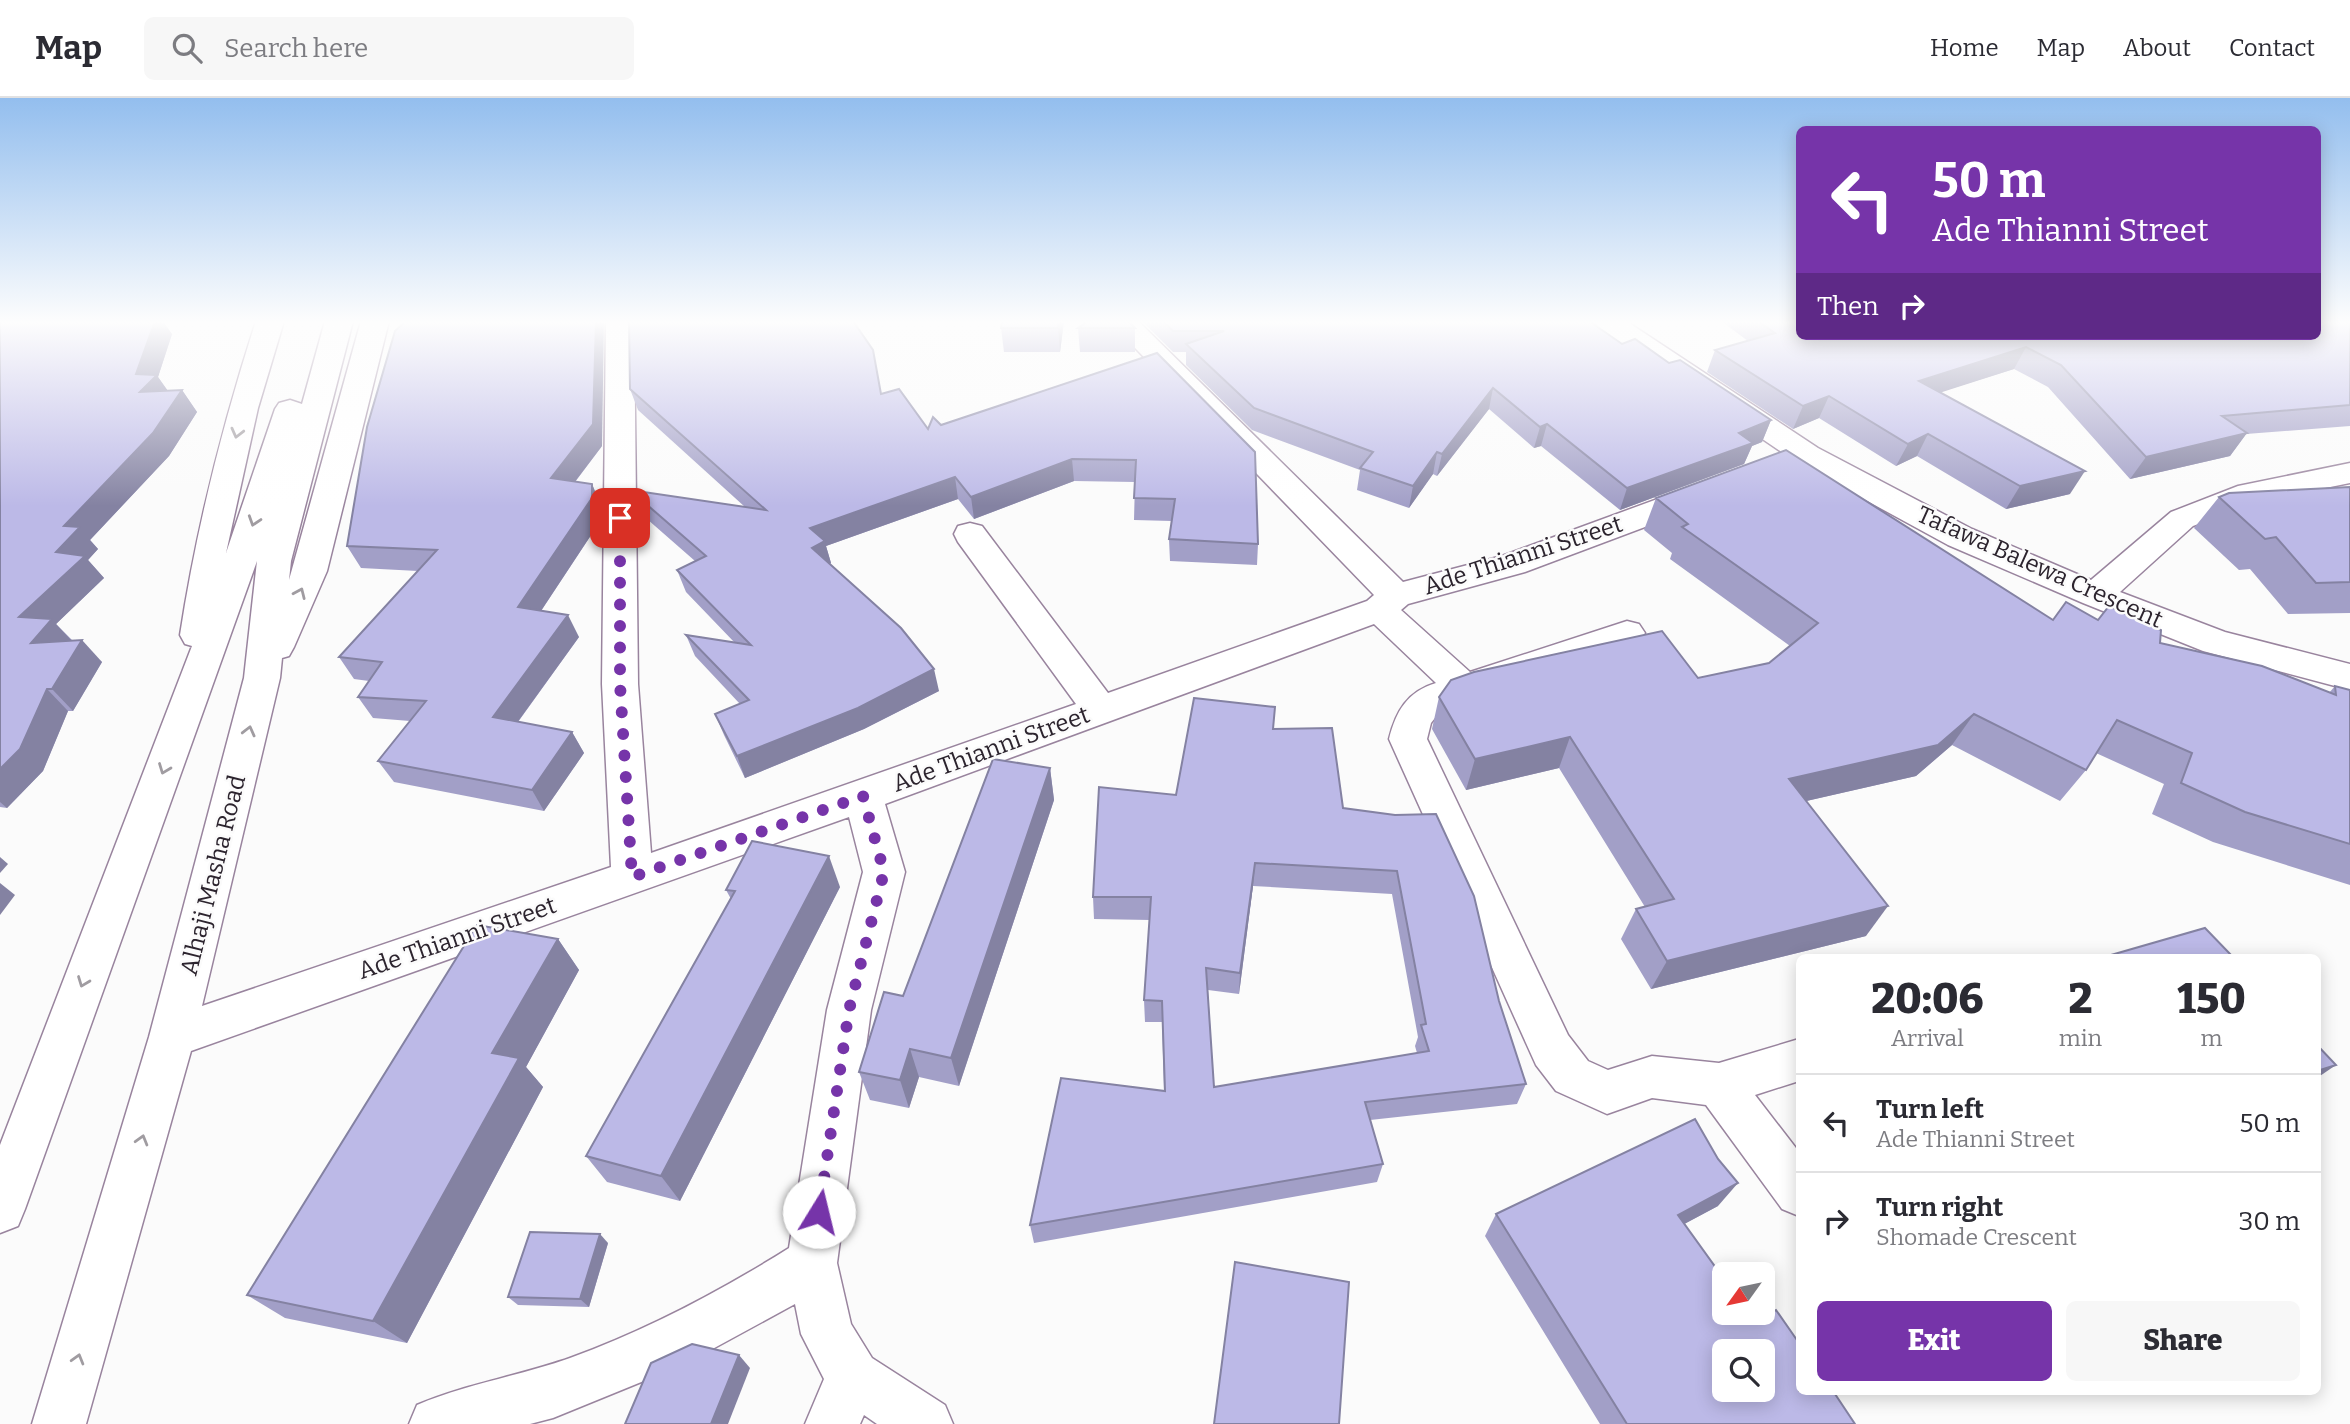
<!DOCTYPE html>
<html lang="en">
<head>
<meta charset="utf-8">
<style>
  :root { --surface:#fff; --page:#f7f7f7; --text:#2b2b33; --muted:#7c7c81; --line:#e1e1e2; --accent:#7634a9 }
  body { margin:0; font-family:Bitter,serif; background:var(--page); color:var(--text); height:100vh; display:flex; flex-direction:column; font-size:26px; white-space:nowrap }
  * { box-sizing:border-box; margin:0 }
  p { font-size:23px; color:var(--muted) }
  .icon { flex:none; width:38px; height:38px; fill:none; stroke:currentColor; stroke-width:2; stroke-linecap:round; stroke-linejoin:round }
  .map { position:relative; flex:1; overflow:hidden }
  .side { position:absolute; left:1796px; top:856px; width:525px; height:441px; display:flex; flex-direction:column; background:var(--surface); border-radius:10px; box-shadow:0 4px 18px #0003 }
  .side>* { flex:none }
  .top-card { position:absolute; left:1796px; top:28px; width:525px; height:214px; border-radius:10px; box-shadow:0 4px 18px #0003; background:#7634a9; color:#fff; overflow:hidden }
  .needle { width:46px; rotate:237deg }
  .fabs { position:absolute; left:1712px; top:1164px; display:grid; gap:14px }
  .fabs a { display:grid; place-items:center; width:63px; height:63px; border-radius:10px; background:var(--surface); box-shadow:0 4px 18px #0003; font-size:35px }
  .pin { position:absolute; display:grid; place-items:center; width:60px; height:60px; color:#fff; margin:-30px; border-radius:14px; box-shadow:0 4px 10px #0006 }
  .me { position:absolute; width:77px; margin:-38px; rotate:9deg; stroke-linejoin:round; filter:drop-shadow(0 0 5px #0008) }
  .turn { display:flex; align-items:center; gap:24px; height:147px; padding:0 21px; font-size:32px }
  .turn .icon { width:91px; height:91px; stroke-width:2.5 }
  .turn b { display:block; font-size:49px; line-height:60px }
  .then { display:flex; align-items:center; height:66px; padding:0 21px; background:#0003; gap:14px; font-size:26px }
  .eta { display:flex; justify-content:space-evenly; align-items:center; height:119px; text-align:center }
  .eta b { font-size:42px; font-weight:800; line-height:49px }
  .cta { display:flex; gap:14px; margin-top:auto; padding:14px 21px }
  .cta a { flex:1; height:80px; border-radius:10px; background:var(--accent); color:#fff; font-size:28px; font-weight:800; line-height:80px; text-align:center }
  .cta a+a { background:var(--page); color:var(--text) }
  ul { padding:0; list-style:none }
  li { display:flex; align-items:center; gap:21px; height:98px; padding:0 21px; border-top:2px solid var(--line) }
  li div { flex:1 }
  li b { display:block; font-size:26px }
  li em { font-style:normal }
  header { display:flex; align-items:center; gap:42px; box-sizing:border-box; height:98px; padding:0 35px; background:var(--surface); border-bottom:2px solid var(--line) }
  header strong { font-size:33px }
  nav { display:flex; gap:38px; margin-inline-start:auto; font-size:24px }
  .search { width:490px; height:63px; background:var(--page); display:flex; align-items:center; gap:18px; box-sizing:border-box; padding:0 24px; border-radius:10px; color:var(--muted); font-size:26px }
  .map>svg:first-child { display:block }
</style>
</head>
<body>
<header>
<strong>Map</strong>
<div class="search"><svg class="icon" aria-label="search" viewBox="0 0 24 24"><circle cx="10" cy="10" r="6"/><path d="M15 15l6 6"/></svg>Search here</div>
<nav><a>Home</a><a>Map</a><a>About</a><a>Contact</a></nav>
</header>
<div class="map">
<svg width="2350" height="1326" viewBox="0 0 2350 1326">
  <rect width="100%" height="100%" fill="#fbfbfb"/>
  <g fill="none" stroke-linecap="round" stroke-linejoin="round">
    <defs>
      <path id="minor" d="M256 223H284L258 310 226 455 275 311 279 305 290 302 302 306 325 223H353L291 463 289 482 361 223H389L327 473 294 549 289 558 282 560 280 580 202 908 611 769 602 586 606 223H634L638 586 651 755 1076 606 958 444 954 436 958 428 970 425 982 428 1108 595 1367 503 1374 497 1109 223H1138L1403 484 1502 458 1783 355 1598 229 1594 223H1626L1818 350 1972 431 2091 482 2171 414 2238 388 2350 365V385L2257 404 2193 428 2120 494 2225 534 2350 566V592L2203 553 2083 505 1948 447 1805 369 1525 474 1408 506 1401 512 1470 574 1627 523 1639 526 1645 535 1639 544 1442 611 1431 625 1427 641 1568 937 1588 963 1608 972 1652 958 1719 965 1799 941V983L1755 997 1799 1054V1118L1782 1111 1706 1007 1652 1000 1607 1016 1556 993 1536 967 1389 641C1396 613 1407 594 1436 585L1374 526 885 706 905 774 871 912 837 1165 851 1226 872 1260 945 1307 953 1326H877L864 1317 860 1326H805L824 1281 801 1236 795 1206 683 1267 553 1320 530 1326H409L417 1307C466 1286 519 1278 570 1260 647 1232 719 1194 789 1150L827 912 863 774 849 719 191 953 86 1326H32L149 939 244 580 257 463 25 1111 18 1128 0 1135V1047L192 548 185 546 180 537C197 427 222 329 256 223Z"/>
    </defs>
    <use href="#minor" stroke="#99849e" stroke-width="3"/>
    <use href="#minor" fill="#fff" fill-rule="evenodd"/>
  </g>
  <g fill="#a29fc7" fill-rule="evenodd">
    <path d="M0 223 172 236 158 279 168 293 182 292 197 314 169 358 90 442 98 451 88 462 104 480 56 526 72 542 102 564 73 613H68L43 673 7 710 0 709Z"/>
    <path d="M1002 223H1064L1060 254H1004L1001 230Z"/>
    <path d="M1142 223H1589L1622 246 1669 265 1771 322 1762 344 1752 348 1744 366 1620 412 1541 348 1534 350 1489 311 1437 378 1433 376 1409 410 1357 392 1360 372 1252 332 1186 267V254H1173Z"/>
    <path d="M1721 223H2350V328L2246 336 2230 358 2130 381 2048 289 2014 271 1940 294 2070 396 2006 411 1917 358 1896 368 1819 320 1793 331 1707 274 1715 252 1748 243Z"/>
    <path d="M1078 230H1135V254H1080Z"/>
    <path d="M1157 255 1258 446 1257 467 1170 463 1169 441 1172 423 1134 422 1135 384 1074 383 974 421 958 401 826 448 831 465 829 466 939 593 864 631 745 680 724 637 715 616 740 606 695 558 686 537 735 545 686 494 677 472 695 463 639 414 630 392 745 409 638 312 630 291 882 296 928 331Z"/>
    <path d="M602 348 575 384 592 386 601 408V422L541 513 579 539 518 624 572 634 584 655 544 713 394 684 378 663 410 623 373 620 358 599 369 583 354 581 339 559 418 473 361 470 347 448Z"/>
    <path d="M2350 389V515L2288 516 2250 471 2239 472 2194 430 2219 399Z"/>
    <path d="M1656 400 2053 522H2098L2160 545 2329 595 2335 588 2350 592V787L2213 744 2152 716 2164 686 2096 655 2086 672 2060 703 1952 647 1916 678 1806 703 1866 838 1651 891 1621 841 1636 811 1645 809 1559 670 1466 692 1432 631 1439 599 1698 580 1769 565 1790 548 1670 461 1672 455 1644 432Z"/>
    <path d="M1274 631 1343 710 1395 717 1499 903 1526 986 1517 1006 1370 1022 1383 1066 1377 1084 1034 1145 1030 1127 1164 993 1162 924H1145L1144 902 1150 822 1094 821 1093 799 1176 697ZM1253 788 1392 796 1418 939 1415 948 1417 955 1214 989 1208 892 1239 896Z"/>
    <path d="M1050 670 1054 702 959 988 919 979 909 1010 870 1002 859 974 903 898Z"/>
    <path d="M840 789 680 1103 607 1084 586 1058 731 801 726 792Z"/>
    <path d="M558 841 579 872 526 969 543 989 407 1245 285 1220 247 1197Z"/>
    <path d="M1718 1108 1684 1126 1754 1224 1855 1326H1600L1485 1138 1496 1116Z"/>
    <path d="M608 1145 589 1209 518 1207 508 1199Z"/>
  </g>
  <g fill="#8482a2">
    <path d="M155 223H163L172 236 158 279 172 299 140 294 136 276Z"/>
    <path d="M596 223H604L602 348 561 402 551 380Z"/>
    <path d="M1059 223H1064L1060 254 1058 230Z"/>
    <path d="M2026 249 2014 271 1908 305 1919 283Z"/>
    <path d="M1493 290 1489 311 1437 378 1442 356Z"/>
    <path d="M182 292 197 314 169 358 90 442 98 451 88 462 104 480 56 526 72 543 31 545 19 519 56 454 64 428Z"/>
    <path d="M1829 298 1819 320 1793 331 1803 308Z"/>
    <path d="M1771 322 1762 344 1752 348 1744 366 1620 412 1627 390 1739 335Z"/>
    <path d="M1547 326 1541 348 1534 350 1540 329Z"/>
    <path d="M2247 335 2230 358 2130 381 2146 359Z"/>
    <path d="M1928 336 1917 358 1896 368 1908 346Z"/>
    <path d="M1437 354 1433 376 1409 410 1413 388Z"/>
    <path d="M1072 361 1074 383 974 421 971 399Z"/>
    <path d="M2085 373 2070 396 2006 411 2020 388Z"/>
    <path d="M955 379 958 401 826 448 831 465 818 472 812 450 810 430Z"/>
    <path d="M592 386 601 408V422L529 531 518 509Z"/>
    <path d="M568 517 579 539 506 640 493 619Z"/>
    <path d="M82 542 102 564 73 613 52 591Z"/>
    <path d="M934 571 939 593 864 631 745 680 737 658Z"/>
    <path d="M47 591 68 613 43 673 7 710 0 704V671Z"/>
    <path d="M1974 616 1952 647 1916 678 1771 711 1789 681Z"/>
    <path d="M572 634 584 655 544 713 532 692Z"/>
    <path d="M1570 639 1559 670 1466 692 1475 661Z"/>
    <path d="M1050 670 1054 702 959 988 951 960Z"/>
    <path d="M829 758 840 789 680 1103 661 1078Z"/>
    <path d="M0 759 8 766 0 775Z"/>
    <path d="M1255 765 1253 788 1239 896 1240 875Z"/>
    <path d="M0 785 15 797 0 817Z"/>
    <path d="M1888 808 1866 838 1651 891 1667 863Z"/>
    <path d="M558 841 579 872 526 969 543 989 407 1245 373 1223 492 955Z"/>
    <path d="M910 951 919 979 909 1010 900 982Z"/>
    <path d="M2336 967 2317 980V973Z"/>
    <path d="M1738 1085 1718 1108 1660 1139 1678 1117Z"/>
    <path d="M600 1136 608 1145 589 1209 580 1201Z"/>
    <path d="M739 1257 750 1270 728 1326H711Z"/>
  </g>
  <g fill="#bcb9e7" stroke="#8482a2" stroke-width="2" fill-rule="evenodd">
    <path d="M0 223H155L136 276 157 277 140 294 182 292 153 335 64 428 80 429 56 454 85 458 19 519 52 521 31 545 82 542 52 591H47L20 651 0 671Z"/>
    <path d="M406 223H596L593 326 551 380 592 386V400L518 509 568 517 493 619 572 634 532 692 378 663 426 603 358 599 382 564 339 559 437 452 347 448 367 329 395 233Z"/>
    <path d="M629 223H853L873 252 881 296 899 291 928 331 933 319 941 327 1157 255 1255 354 1258 446 1169 441 1175 401 1134 400 1136 362 1072 361 971 399 955 379 810 430 825 443 812 450 901 530 934 571 858 610 737 658 715 616 749 602 686 537 751 547 677 472 706 458 630 392 766 412 630 291Z"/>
    <path d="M1002 223H1059L1058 230H1001Z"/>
    <path d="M1088 223H1128L1135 230H1078Z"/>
    <path d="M1163 223H1589L1622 246 1635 241 1669 265 1680 262 1771 322 1739 335 1753 345 1627 390 1547 326 1540 329 1493 290 1442 356 1437 354 1413 388 1360 370 1373 354 1254 310 1186 246 1224 233H1173Z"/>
    <path d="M1758 223H1799V238H2317V223H2350V307L2222 318 2247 335 2146 359 2061 267 2026 249 1919 283 2085 373 2020 388 1928 336 1908 346 1829 298 1803 308 1715 252 1775 235Z"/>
    <path d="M1786 352 2053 522 2066 504 2098 522 2109 508 2161 532 2160 545 2262 568 2336 597 2335 588 2350 592V746L2245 714 2181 685 2192 655 2117 622 2086 672 1974 616 1938 647 1789 681 1888 808 1667 863 1636 811 1674 801 1570 639 1475 661 1439 599 1451 582 1474 574 1662 533 1698 580 1769 565 1818 525 1682 429 1688 426 1656 400Z"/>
    <path d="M2350 389V484L2316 485 2276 439 2265 441 2219 399 2229 395Z"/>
    <path d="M1194 600 1275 609 1273 631 1332 630 1343 710 1395 717 1436 716 1474 798 1499 903 1526 986 1365 1004 1383 1066 1030 1127 1061 980 1165 993 1162 903 1144 902 1151 799H1093L1099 689 1176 697ZM1255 765 1397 773 1426 926 1421 927 1429 953 1214 989 1206 870 1240 875Z"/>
    <path d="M993 661 1050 670 951 960 910 951 900 982 859 974 884 894 903 898Z"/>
    <path d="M752 743 829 758 661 1078 586 1058 735 793 726 792Z"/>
    <path d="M477 827 558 841 492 955 519 960 373 1223 247 1197Z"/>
    <path d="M2205 830 2233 859H2104Z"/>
    <path d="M2317 947 2336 967 2317 973Z"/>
    <path d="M1695 1021 1718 1061 1738 1085 1678 1117 1724 1181V1214H1747L1754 1224 1776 1212 1799 1245V1293H1833L1855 1326H1627L1496 1116ZM1724 1253H1762V1292H1724Z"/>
    <path d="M530 1134 600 1136 580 1201 508 1199Z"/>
    <path d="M1235 1164 1349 1184 1339 1326H1214Z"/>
    <path d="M692 1246 739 1257 711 1326H625L651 1265Z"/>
  </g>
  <defs><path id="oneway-chevron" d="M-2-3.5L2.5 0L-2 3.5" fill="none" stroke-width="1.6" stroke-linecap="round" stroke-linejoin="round" transform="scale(1.75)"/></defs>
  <g stroke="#a09ca1">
    <use href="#oneway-chevron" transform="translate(237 335) rotate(104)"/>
    <use href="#oneway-chevron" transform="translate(254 423) rotate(108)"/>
    <use href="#oneway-chevron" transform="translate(300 495) rotate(-66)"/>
    <use href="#oneway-chevron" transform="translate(249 633) rotate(-76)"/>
    <use href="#oneway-chevron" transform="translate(164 671) rotate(111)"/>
    <use href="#oneway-chevron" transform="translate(83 884) rotate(111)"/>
    <use href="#oneway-chevron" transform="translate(142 1042) rotate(-74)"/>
    <use href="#oneway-chevron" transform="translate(78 1261) rotate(-74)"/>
  </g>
  <linearGradient id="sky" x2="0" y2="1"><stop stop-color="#93beee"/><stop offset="0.55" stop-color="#fdfdfd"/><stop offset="1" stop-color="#fdfdfd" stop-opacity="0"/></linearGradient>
  <rect width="2350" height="408" fill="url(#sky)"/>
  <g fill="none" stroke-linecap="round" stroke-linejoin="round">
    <path stroke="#7634a9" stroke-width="12" stroke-dasharray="0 21.6" d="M620 420V586L632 779 863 698 884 774 849 912 819 1114"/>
  </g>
  <g text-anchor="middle" stroke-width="5" stroke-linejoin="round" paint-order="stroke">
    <g font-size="24" fill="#2c242e" stroke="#fbfbfb">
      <text transform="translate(1523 457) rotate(-18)" y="8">Ade Thianni Street</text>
      <text transform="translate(2040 469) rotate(24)" y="8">Tafawa Balewa Crescent</text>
      <text transform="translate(991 651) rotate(-20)" y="8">Ade Thianni Street</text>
      <text transform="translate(213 777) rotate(-76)" y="8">Alhaji Masha Road</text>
      <text transform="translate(457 840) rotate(-19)" y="8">Ade Thianni Street</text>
    </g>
  </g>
</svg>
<div class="fabs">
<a><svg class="needle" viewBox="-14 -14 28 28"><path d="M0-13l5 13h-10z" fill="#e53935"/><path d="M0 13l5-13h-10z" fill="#7c7c81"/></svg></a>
<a><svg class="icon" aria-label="search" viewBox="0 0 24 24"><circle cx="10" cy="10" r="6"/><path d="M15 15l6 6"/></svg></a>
</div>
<div class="pin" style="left:620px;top:420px;background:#d93025"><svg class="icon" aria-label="arrive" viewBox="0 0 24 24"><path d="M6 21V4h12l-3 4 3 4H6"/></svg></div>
<svg class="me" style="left:819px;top:1114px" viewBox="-20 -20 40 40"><circle r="19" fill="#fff"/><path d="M0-13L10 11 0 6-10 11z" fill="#7634a9"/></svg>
<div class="top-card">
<div class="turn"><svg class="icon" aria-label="left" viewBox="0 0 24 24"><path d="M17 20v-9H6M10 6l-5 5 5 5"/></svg><div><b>50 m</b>Ade Thianni Street</div></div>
<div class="then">Then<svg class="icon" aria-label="right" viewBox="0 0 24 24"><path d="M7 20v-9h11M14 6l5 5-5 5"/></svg></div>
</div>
<section class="side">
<div class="eta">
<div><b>20:06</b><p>Arrival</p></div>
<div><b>2</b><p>min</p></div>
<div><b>150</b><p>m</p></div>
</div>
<ul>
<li><svg class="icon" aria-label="left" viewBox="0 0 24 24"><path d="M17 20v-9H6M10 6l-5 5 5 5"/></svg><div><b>Turn left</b><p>Ade Thianni Street</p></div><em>50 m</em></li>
<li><svg class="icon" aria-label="right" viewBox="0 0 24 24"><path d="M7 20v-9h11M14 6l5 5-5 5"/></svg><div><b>Turn right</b><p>Shomade Crescent</p></div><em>30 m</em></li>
</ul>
<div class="cta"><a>Exit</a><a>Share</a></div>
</section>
</div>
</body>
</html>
